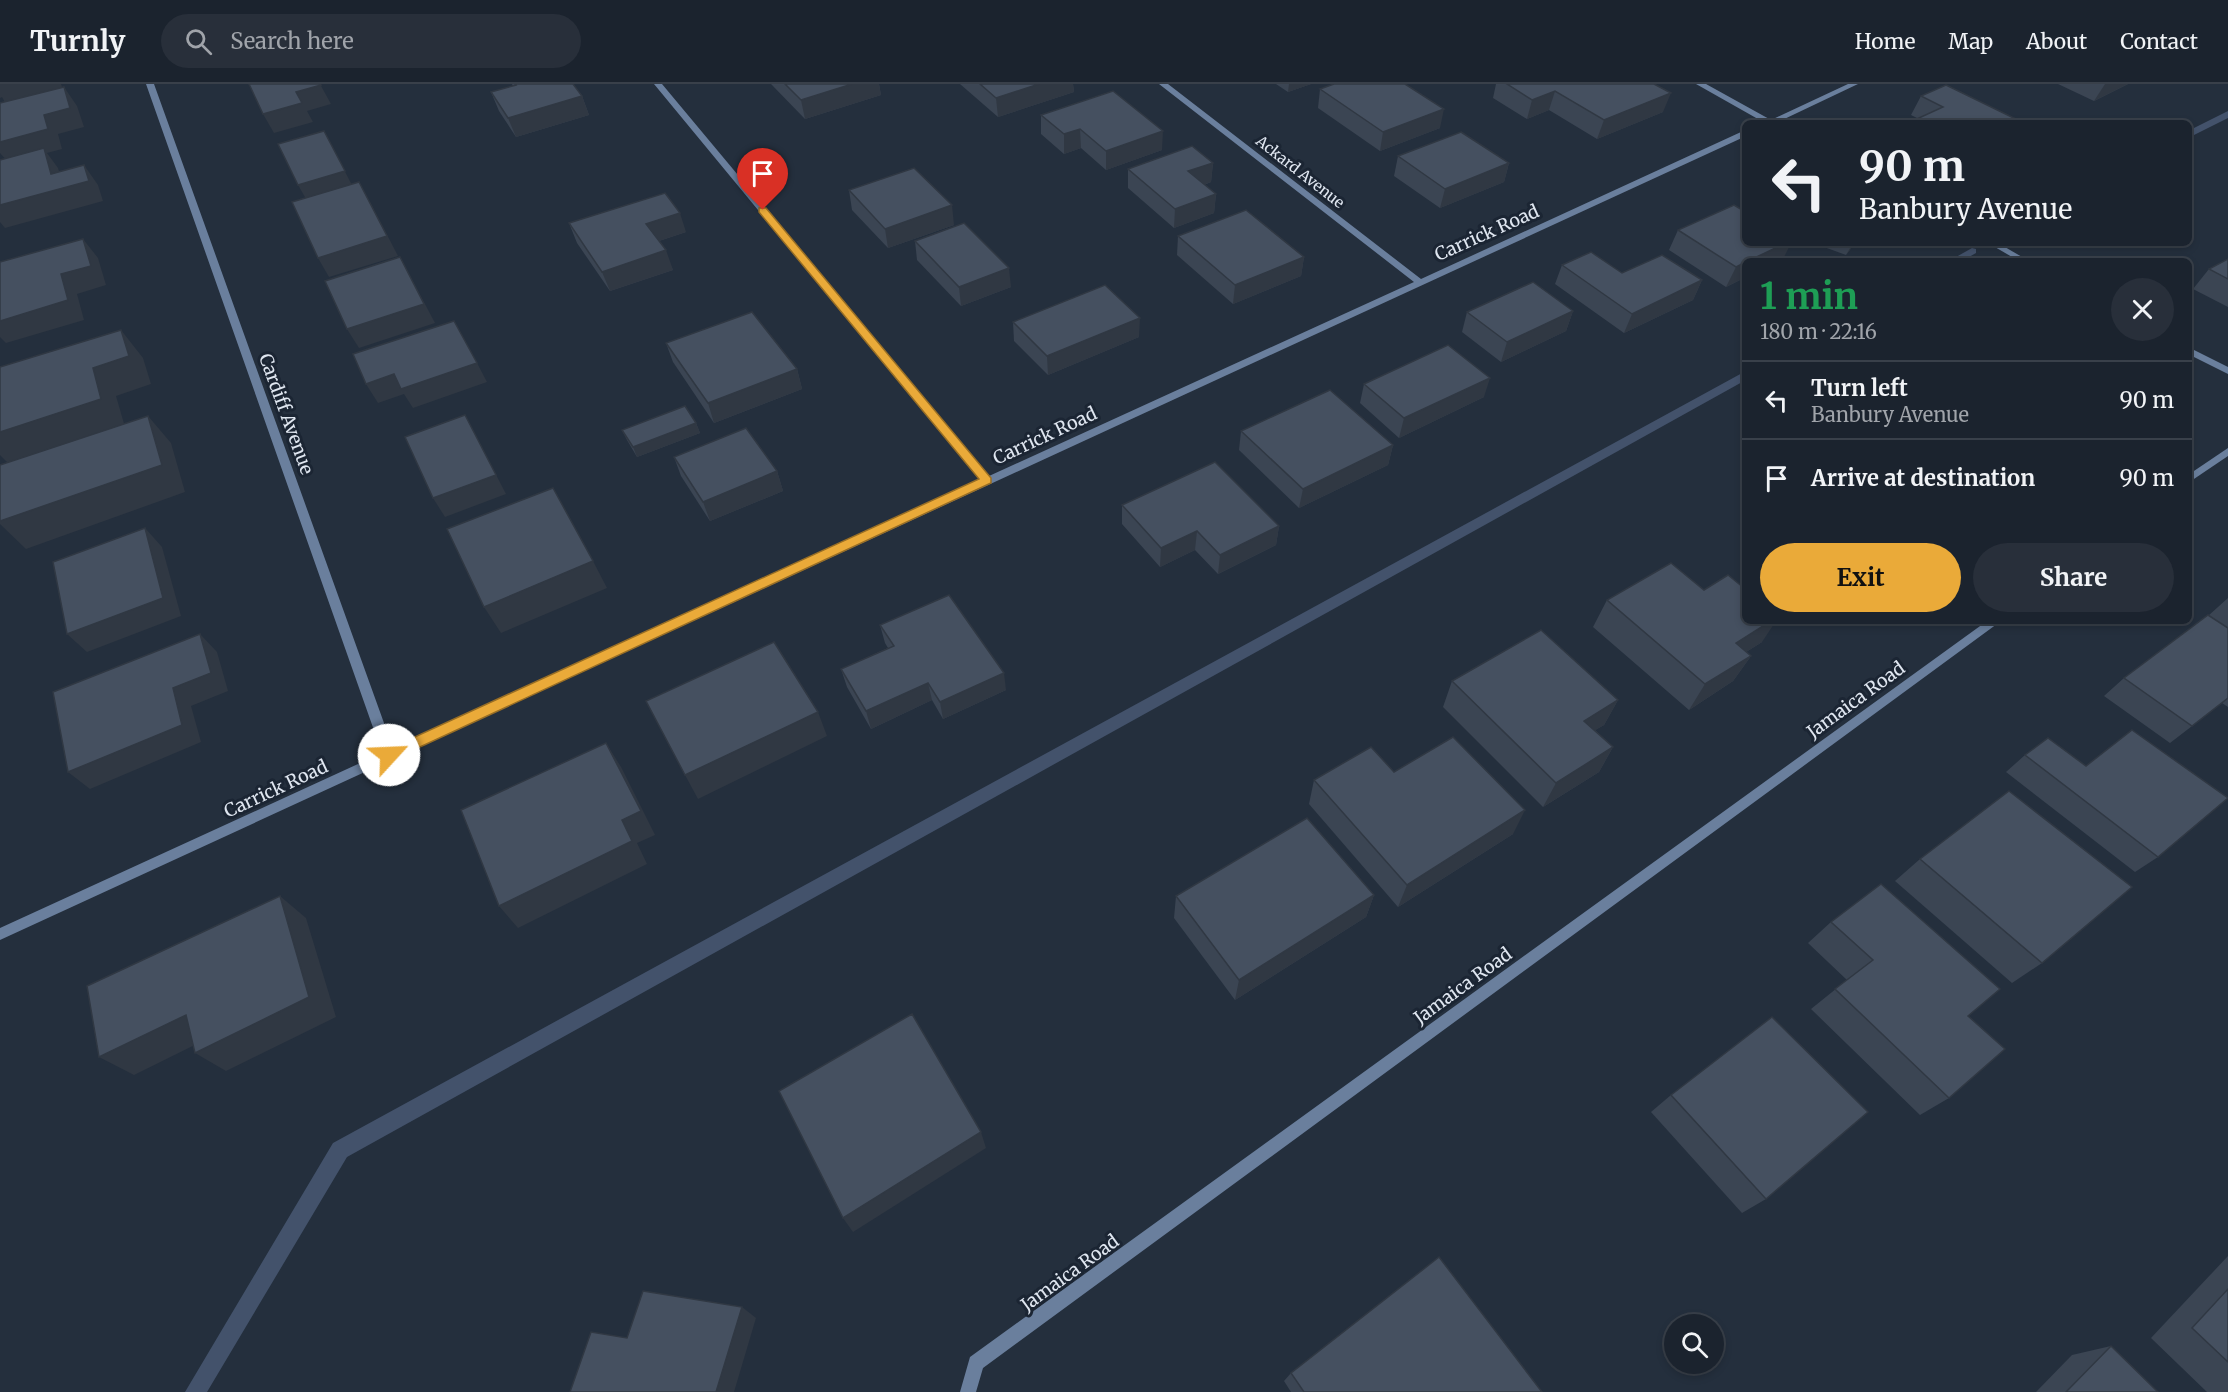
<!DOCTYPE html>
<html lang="en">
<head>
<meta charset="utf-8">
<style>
  :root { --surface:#1b232e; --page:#282f3a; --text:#f1f3f6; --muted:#a0a4aa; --line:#39404a; --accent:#eaaa39 }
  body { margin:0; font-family:Merriweather,serif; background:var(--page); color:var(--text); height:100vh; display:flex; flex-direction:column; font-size:22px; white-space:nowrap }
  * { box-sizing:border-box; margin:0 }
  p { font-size:20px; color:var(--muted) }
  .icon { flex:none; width:33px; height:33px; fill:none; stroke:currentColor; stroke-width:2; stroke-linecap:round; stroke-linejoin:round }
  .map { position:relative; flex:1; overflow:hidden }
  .panel { position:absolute; left:1742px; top:174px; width:450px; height:366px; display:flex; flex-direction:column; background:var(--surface); border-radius:9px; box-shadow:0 3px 9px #0003,0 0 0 2px var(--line) }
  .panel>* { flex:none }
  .banner { position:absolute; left:1742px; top:36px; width:450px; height:126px; border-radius:9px; box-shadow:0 3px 9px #0003,0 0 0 2px var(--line); background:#1b232e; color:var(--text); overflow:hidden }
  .tools { position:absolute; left:1664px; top:1230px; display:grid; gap:12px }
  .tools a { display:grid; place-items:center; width:60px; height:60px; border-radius:50%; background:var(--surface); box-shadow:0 3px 9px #0003,0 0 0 2px var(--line); font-size:30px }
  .pin { position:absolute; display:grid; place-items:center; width:51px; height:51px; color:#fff; margin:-62px -26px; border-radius:50% 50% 50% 0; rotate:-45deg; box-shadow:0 0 6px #0007 }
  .pin .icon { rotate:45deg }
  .me { position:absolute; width:66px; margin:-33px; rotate:65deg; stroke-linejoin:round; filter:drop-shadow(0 0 4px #0008) }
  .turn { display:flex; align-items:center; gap:21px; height:126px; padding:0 18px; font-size:27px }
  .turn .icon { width:78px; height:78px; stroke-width:2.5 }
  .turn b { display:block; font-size:42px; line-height:51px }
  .round { display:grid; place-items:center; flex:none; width:63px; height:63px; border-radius:32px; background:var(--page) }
  .headline { display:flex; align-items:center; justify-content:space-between; height:102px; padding:0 18px }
  h1 { font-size:36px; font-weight:700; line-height:45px; color:#1e9e55 }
  .button { display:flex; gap:12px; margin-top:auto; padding:12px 18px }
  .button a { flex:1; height:69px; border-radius:36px; background:var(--accent); color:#111; font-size:24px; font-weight:700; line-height:69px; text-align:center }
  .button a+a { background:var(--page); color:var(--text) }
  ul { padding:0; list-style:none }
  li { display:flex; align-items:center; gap:18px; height:78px; padding:0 18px; border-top:2px solid var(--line) }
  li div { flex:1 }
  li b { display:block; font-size:22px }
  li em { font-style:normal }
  header { display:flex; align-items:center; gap:36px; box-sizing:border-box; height:84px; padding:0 30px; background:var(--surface); border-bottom:2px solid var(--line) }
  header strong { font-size:28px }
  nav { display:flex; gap:33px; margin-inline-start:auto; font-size:21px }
  .search { width:420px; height:54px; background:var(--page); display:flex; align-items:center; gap:15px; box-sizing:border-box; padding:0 21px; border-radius:33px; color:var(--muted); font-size:22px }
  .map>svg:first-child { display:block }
</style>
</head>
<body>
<header>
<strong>Turnly</strong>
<div class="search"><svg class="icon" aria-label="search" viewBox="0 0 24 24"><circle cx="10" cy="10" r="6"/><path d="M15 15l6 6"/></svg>Search here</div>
<nav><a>Home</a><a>Map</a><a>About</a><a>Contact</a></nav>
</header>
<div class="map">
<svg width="2228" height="1308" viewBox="0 0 2228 1308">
  <rect width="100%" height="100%" fill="#242f3d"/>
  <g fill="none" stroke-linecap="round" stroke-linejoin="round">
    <g fill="#43526b" fill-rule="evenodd">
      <path d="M2228 27V34L2188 54V47Z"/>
      <path d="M1972 164 1976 165V169L1962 177H1949Z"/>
      <path d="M1744 288V297L347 1073 207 1308H185L333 1059Z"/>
    </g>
    <g fill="#6a7f9d" fill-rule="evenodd">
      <path d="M146 0H154L393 664 981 396 654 0H662L989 392 1414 198 1159 0H1168L1421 195 1741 48H1744V53L0 856V844L382 669Z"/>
      <path d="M1696 0H1706L1771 36 1848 0H1858L1776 39H1765Z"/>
      <path d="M1988 159H1998L2029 177H2019Z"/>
      <path d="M2188 263 2228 283V290L2188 270Z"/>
      <path d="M2228 364V372L2188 399V391Z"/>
      <path d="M1987 537H2001L983 1284 976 1308H960L970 1273Z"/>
    </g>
  </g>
  <g fill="#3b4553">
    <path d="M512 0H573L582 12 589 31 516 53 499 27 491 8 513 2Z"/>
    <path d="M771 0H879L881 11 805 35Z"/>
    <path d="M960 0H1073L1074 8 998 33Z"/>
    <path d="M1276 0H1311L1288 8Z"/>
    <path d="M1496 0H1535L1663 28 1597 55 1549 26 1527 35 1493 14Z"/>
    <path d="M2058 0H2128L2094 17Z"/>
    <path d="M1320 5 1440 44 1380 67 1318 24Z"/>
    <path d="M1921 12 2024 39H1907L1917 34 1911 31Z"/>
    <path d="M1041 31 1162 66 1106 86 1081 64 1064 70 1041 50Z"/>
    <path d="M1398 72 1509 79 1504 98 1440 124 1394 92Z"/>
    <path d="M1213 79 1211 98 1204 101 1216 110 1214 129 1174 144 1128 104V85Z"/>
    <path d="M849 106 954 141 888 164 852 126Z"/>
    <path d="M569 139 686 148 659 157 673 186 610 207 577 159Z"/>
    <path d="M1678 146 1783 175 1779 177H1744V194L1726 203 1669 166Z"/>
    <path d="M1178 152 1304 173 1301 192 1233 220 1177 171Z"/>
    <path d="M915 157 1011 203 961 222 917 176Z"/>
    <path d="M1813 159H1855L1846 171Z"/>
    <path d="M2228 175V223L2193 205 2209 185Z"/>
    <path d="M1562 181 1622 189 1702 196 1693 216 1624 249 1555 200Z"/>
    <path d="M1573 227 1566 247 1501 278 1462 248 1467 228Z"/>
    <path d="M1013 238 1139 253 1048 291 1014 257Z"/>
    <path d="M666 259 797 285 802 305 714 339 673 278Z"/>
    <path d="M1364 300 1484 313 1399 354 1360 319Z"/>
    <path d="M696 339 700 349 637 373 627 356 622 346Z"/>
    <path d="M1241 347 1393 361 1388 381 1299 424 1239 366Z"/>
    <path d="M674 373 777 387 783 407 710 437 681 392Z"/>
    <path d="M1122 421 1279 442 1276 461 1218 490 1195 466 1160 483 1122 440Z"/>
    <path d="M2228 514V623L2222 619 2170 659 2104 612 2124 594 2208 532Z"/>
    <path d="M1607 516 1762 558 1746 568 1751 572 1733 597 1689 626 1593 543Z"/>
    <path d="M880 541 1006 606 943 635 932 616 871 645 847 603 841 585 888 564 885 559Z"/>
    <path d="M1452 597 1618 616 1604 641 1595 646 1613 663 1599 688 1543 723 1443 623Z"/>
    <path d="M2025 671 2086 682 2158 773 2135 788 2006 688Z"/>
    <path d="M1394 688 1513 750 1398 823 1309 720 1314 696Z"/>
    <path d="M1920 775 2042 879 2012 899 1895 797Z"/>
    <path d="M1374 811 1366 833 1235 916 1174 834 1176 812Z"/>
    <path d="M1831 838 1968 932 1949 1014 1920 1031 1811 925 1847 896 1808 859Z"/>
    <path d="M1671 1011 1766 1115 1742 1129 1651 1028Z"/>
    <path d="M2228 1172V1308H2207L2151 1254Z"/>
    <path d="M2111 1262 2158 1308H2036L2072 1271Z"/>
    <path d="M1291 1289 1542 1308H1291L1284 1297Z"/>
  </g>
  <g fill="#303843">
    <path d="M0 0H61L63 6 6 20 2 13 0 14Z"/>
    <path d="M320 0 331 20 307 27 313 38 274 49 263 30 296 8Z"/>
    <path d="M852 0H879L881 11 805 35 801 16Z"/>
    <path d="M1039 0H1073L1074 8 998 33 996 14Z"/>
    <path d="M1289 0H1311L1288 8Z"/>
    <path d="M2105 0H2128L2094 17Z"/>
    <path d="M64 3 77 22 84 43 58 50 62 65 47 69 58 84 64 104 84 81 98 101 103 117 5 144 0 138V121L9 79 0 69V58L44 31Z"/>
    <path d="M1555 7 1549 26 1527 35 1532 16Z"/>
    <path d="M1671 9 1663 28 1597 55 1604 36Z"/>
    <path d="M582 12 589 31 516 53 508 34Z"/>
    <path d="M1444 25 1440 44 1380 67 1383 48Z"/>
    <path d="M1080 45 1081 64 1064 70V50Z"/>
    <path d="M324 47 355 107 309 120 298 101Z"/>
    <path d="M1163 47 1162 66 1106 86V67Z"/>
    <path d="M1213 79 1211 98 1187 107 1188 87Z"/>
    <path d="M1509 79 1504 98 1440 124 1445 105Z"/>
    <path d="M1216 110 1214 129 1174 144 1175 125Z"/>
    <path d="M370 118 398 172 329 193 318 174Z"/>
    <path d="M952 121 954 141 888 164 885 145Z"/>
    <path d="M680 129 686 148 653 159 646 140Z"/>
    <path d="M83 155 98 174 106 201 77 210 84 236 6 259 0 253V237L61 190Z"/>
    <path d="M1786 159H1791L1783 175 1779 177H1748Z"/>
    <path d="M1853 159H1855L1846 171Z"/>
    <path d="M666 166 673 186 610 207 602 188Z"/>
    <path d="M400 173 435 239 359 264 347 245Z"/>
    <path d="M1304 173 1301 192 1233 220 1235 201Z"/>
    <path d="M1744 179V194L1726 203 1736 183Z"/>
    <path d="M1009 184 1011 203 961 222 959 203Z"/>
    <path d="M1702 196 1693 216 1624 249 1632 230Z"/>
    <path d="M1573 227 1566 247 1501 278 1507 258Z"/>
    <path d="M1140 234 1139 253 1048 291 1047 272Z"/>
    <path d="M121 246 143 274 151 300 116 312 125 343 10 381 0 371V348L93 284Z"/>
    <path d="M477 279 487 298 413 324 404 310 378 319 366 300 394 290Z"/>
    <path d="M797 285 802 305 714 339 708 319Z"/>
    <path d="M1490 294 1484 313 1399 354 1404 334Z"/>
    <path d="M465 331 506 410 445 433 433 414Z"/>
    <path d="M148 332 171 359 185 408 26 465 0 440V437Z"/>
    <path d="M696 339 700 349 637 373 633 363Z"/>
    <path d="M1393 361 1388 381 1299 424 1303 405Z"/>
    <path d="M777 387 783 407 710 437 703 418Z"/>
    <path d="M1279 442 1276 461 1218 490 1220 471Z"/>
    <path d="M145 444 162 463 181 532 87 568 67 550Z"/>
    <path d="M1197 447 1195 466 1160 483 1161 464Z"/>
    <path d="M593 477 607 504 501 549 484 523Z"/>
    <path d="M1771 537H1776L1762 558 1719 585 1736 559Z"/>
    <path d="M200 550 217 568 228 607 191 622 201 658 90 705 68 688 173 604Z"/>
    <path d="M1751 572 1733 597 1689 626 1705 600Z"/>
    <path d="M1004 589 1006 606 943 635 940 618Z"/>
    <path d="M928 599 932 616 871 645 866 627Z"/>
    <path d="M1618 616 1604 641 1571 661 1584 637Z"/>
    <path d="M818 628 827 652 698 715 685 691Z"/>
    <path d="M606 659 621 683 655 751 637 759 647 780 518 844 499 822 622 736Z"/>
    <path d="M1613 663 1599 688 1543 723 1556 699Z"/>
    <path d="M1525 726 1513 750 1398 823 1407 801Z"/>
    <path d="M1374 811 1366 833 1235 916 1239 896Z"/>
    <path d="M280 812 306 834 336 933 226 987 195 969Z"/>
    <path d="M186 931 217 950 134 991 99 973Z"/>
    <path d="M981 1048 986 1064 853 1148 843 1134Z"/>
    <path d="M742 1223 756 1234 734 1308H716Z"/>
  </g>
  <g fill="#455060" stroke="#303843" stroke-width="1.5">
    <path d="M249 0H320L321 1 296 8 302 19 263 30Z"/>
    <path d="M515 0H573L582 12 508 34 491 8 516 1Z"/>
    <path d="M785 0H852L801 16Z"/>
    <path d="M980 0H1039L996 14Z"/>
    <path d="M1334 0H1405L1444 25 1383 48 1320 5Z"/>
    <path d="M1507 0H1654L1671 9 1604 36 1555 7 1532 16Z"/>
    <path d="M1946 1 2024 39H1908L1943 23 1921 12Z"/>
    <path d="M64 3 70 24 44 31 48 45 0 58V19Z"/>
    <path d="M1113 7 1163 47 1106 67 1080 45 1064 50 1041 31Z"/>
    <path d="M324 47 345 87 298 101 278 60Z"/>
    <path d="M1461 48 1509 79 1445 105 1398 72Z"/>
    <path d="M1192 62 1213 79 1188 87 1216 110 1175 125 1128 85Z"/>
    <path d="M44 64 51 90 84 81 89 97 0 121V76Z"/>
    <path d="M914 84 952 121 885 145 849 106Z"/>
    <path d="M359 98 387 152 318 174 292 118Z"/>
    <path d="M665 109 680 129 646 140 666 166 602 188 569 139Z"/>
    <path d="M1734 121 1744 127V159H1786L1748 177H1744V179L1736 183 1678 146Z"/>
    <path d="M1246 126 1304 173 1235 201 1178 152Z"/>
    <path d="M964 139 1009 184 959 203 915 157Z"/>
    <path d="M83 155 91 182 61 190 68 216 0 237V178Z"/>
    <path d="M1591 168 1622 189 1662 171 1702 196 1632 230 1562 181Z"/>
    <path d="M400 173 424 220 347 245 325 197Z"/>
    <path d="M2228 175V195L2209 185Z"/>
    <path d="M1533 198 1573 227 1507 258 1467 228Z"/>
    <path d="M1105 201 1140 234 1047 272 1013 238Z"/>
    <path d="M752 228 797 285 708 319 666 259Z"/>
    <path d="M454 237 477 279 401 305 394 290 366 300 353 270Z"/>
    <path d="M121 246 129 272 93 284 101 315 0 348V283Z"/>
    <path d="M1448 261 1490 294 1404 334 1364 300Z"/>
    <path d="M1330 306 1393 361 1303 405 1241 347Z"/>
    <path d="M685 322 696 339 633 363 622 346Z"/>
    <path d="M465 331 496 391 433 414 405 353Z"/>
    <path d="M148 332 162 381 0 437V381Z"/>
    <path d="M746 344 777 387 703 418 674 373Z"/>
    <path d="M1215 378 1279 442 1220 471 1197 447 1161 464 1122 421Z"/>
    <path d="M553 404 593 477 484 523 447 445Z"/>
    <path d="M145 444 163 514 67 550 53 478Z"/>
    <path d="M1671 479 1704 506 1728 491 1744 504V537H1771L1736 559 1751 572 1705 600 1607 516Z"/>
    <path d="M949 511 1004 589 940 618 928 599 866 627 841 585 894 562 880 541Z"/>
    <path d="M2208 531 2228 544V614L2192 642 2124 594Z"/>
    <path d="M1541 546 1618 616 1584 637 1613 663 1556 699 1452 597Z"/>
    <path d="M200 550 211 589 173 604 182 641 68 688 53 608Z"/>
    <path d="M774 558 818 628 685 691 646 617Z"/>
    <path d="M2132 646 2228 714 2158 773 2025 671 2048 654 2086 682Z"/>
    <path d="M1453 653 1525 726 1407 801 1314 696 1371 663 1394 688Z"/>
    <path d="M606 659 641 727 622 736 632 757 499 822 461 726Z"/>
    <path d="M2009 707 2132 803 2042 879 1920 775Z"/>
    <path d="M1307 734 1374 811 1239 896 1176 812Z"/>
    <path d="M1881 800 2000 905 1968 932 2005 965 1949 1014 1835 905 1873 876 1831 838Z"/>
    <path d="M280 812 309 913 195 969 186 931 99 973 87 902Z"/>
    <path d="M912 930 981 1048 843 1134 779 1007Z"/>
    <path d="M1772 933 1868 1028 1766 1115 1671 1011Z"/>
    <path d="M1439 1173 1542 1308H1304L1291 1289Z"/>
    <path d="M2228 1205V1278L2192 1244Z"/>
    <path d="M643 1207 742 1223 716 1308H570L591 1248 627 1254Z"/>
    <path d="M2111 1262 2158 1308H2066Z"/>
  </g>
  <path fill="#eaaa39" stroke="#986e25" stroke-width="1.5" d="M759 124H766L991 394V399L394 675H384L382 671 384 667 979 395 759 128Z"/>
  <g text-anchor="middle" stroke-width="6" stroke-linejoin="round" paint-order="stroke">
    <g font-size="15" fill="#dfe6f0" stroke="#1b2533">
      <text transform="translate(1300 88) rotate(38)" y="5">Ackard Avenue</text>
    </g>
    <g font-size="18" fill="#dfe6f0" stroke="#1b2533">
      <text transform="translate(1487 149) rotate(-24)" y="6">Carrick Road</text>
      <text transform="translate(286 330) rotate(70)" y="6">Cardiff Avenue</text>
      <text transform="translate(1045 352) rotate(-25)" y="6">Carrick Road</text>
      <text transform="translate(1856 616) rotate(-36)" y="6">Jamaica Road</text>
      <text transform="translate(276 705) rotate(-25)" y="6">Carrick Road</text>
      <text transform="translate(1463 902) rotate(-36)" y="6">Jamaica Road</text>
      <text transform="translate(1070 1189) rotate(-36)" y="6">Jamaica Road</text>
    </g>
  </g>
</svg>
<div class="tools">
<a><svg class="icon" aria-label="search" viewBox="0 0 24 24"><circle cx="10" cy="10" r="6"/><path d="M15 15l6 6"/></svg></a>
</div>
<div class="pin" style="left:763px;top:126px;background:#d93025"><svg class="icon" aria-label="arrive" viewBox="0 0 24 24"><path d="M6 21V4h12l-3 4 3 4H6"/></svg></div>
<svg class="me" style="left:389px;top:671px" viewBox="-20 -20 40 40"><circle r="19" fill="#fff"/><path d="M0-13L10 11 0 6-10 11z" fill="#eaaa39"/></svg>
<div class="banner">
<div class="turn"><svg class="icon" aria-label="left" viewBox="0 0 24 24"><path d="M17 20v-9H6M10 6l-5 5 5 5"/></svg><div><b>90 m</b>Banbury Avenue</div></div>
</div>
<section class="panel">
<div class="headline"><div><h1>1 min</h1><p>180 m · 22:16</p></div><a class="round"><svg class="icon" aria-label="close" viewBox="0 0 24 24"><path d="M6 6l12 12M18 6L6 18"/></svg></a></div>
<ul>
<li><svg class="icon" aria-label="left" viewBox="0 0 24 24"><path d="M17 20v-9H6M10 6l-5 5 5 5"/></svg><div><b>Turn left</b><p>Banbury Avenue</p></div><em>90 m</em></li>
<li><svg class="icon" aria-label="arrive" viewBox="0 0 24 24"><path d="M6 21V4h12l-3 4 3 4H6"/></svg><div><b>Arrive at destination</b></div><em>90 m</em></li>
</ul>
<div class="button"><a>Exit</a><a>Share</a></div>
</section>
</div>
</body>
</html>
